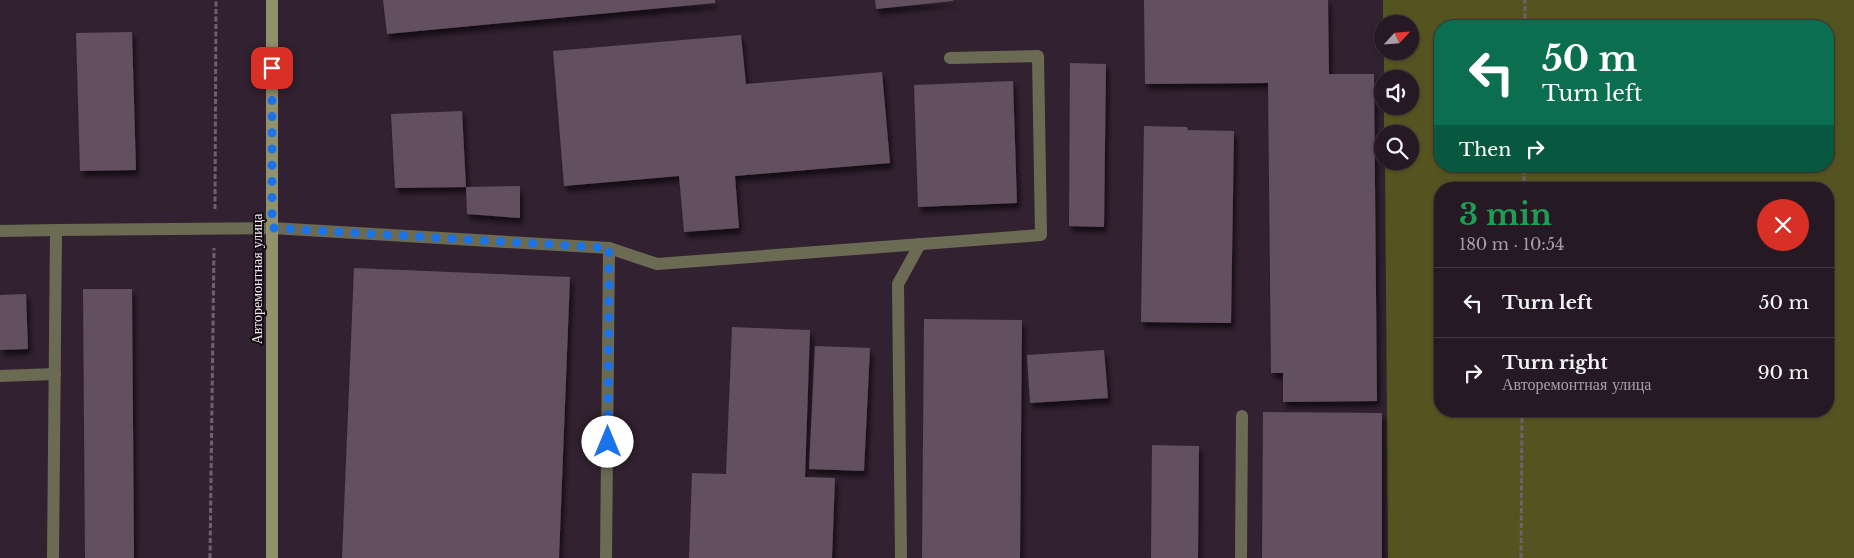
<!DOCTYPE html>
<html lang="en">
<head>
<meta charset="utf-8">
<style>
  :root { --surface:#261924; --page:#2e222c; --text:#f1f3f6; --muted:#a4a0a6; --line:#423841 }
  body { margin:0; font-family:"Libre Baskerville",serif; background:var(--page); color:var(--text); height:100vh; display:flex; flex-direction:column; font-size:19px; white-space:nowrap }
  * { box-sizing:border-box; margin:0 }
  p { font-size:16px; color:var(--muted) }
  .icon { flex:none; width:28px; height:28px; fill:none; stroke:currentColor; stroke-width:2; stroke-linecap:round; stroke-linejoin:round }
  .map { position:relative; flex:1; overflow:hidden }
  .sheet { position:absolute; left:1434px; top:182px; width:400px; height:235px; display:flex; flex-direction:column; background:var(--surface); border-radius:20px; box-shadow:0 1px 4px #0004,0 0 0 1px var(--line) }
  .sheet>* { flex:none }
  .top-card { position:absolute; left:1434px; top:20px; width:400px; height:152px; border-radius:20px; box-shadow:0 1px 4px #0004,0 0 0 1px var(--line); background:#0b6e4f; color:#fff; overflow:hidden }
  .needle { width:32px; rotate:64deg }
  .fabs { position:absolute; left:1374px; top:15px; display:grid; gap:10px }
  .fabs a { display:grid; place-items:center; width:45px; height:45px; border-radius:50%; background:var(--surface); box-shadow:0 1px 4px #0004,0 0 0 1px var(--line); font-size:25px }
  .pin { position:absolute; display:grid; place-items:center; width:42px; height:42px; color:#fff; margin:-21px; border-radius:10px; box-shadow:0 2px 8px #0006 }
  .me { position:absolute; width:55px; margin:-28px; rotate:0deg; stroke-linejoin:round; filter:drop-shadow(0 0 4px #0008) }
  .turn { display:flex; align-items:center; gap:18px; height:105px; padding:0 25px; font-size:22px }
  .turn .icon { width:65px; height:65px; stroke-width:2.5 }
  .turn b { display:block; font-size:35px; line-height:42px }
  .then { display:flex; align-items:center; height:48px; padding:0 25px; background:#0003; gap:10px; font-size:19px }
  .round { display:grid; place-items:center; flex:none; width:52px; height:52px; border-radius:26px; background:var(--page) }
  .head { display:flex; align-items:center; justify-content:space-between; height:85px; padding:0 25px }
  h1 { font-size:30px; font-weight:800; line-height:38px; color:#1e9e55 }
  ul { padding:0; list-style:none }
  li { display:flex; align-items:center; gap:15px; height:70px; padding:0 25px; border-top:1px solid var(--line) }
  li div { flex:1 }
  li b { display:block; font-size:19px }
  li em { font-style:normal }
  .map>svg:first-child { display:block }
</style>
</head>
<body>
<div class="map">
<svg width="1854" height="558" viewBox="0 0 1854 558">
  <defs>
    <filter id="shadow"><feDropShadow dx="3" dy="5.5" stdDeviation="2.5" flood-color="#0009"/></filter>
  </defs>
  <rect width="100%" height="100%" fill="#322130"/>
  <path fill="#55531f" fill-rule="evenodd" d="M1383 0H1854V558H1388L1385 161H1410V134H1384V106H1410V79H1384V51H1410V24H1383ZM1440 26H1828V166H1440ZM1440 189H1828V411H1440Z"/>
  <g fill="#624f60" filter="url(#shadow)">
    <path d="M383 0H715V3L387 34Z"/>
    <path d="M875 0H953V1L876 9Z"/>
    <path d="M1144 0H1328L1329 74H1374L1377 401 1283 402V373H1271L1268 83 1145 84Z"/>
    <path d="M132 32 136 170 80 171 76 33Z"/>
    <path d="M741 35 746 84 882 72 890 163 735 176 739 228 684 232 679 176 564 186 553 51Z"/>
    <path d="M1070 63 1106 64 1104 227 1069 226Z"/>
    <path d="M1013 81 1017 203 918 207 914 85Z"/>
    <path d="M462 111 466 187 395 188 391 114Z"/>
    <path d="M1144 126 1187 127 1188 130 1234 131 1231 323 1141 322Z"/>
    <path d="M520 186V218L467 214 466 187Z"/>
    <path d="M354 268 570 277 559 558H342Z"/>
    <path d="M83 289H132L134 558H85Z"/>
    <path d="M26 294 28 349 0 350V295Z"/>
    <path d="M924 319 1022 320 1020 558H922Z"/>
    <path d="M732 327 810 330 805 477 835 478 832 558H689L692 473 726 474Z"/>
    <path d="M815 346 870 348 864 471 809 469Z"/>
    <path d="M1104 350 1108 398 1030 403 1027 355Z"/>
    <path d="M1263 412 1382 413V558H1262Z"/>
    <path d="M1152 445 1199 446 1198 558H1151Z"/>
  </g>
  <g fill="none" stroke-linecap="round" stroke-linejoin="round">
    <g stroke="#6f606d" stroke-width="3" stroke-dasharray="5 2.5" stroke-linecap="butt">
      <path d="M1525 26V0"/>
      <path d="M1524 189V166"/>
      <path d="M215 209 216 0"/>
      <path d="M210 558 214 248"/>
      <path d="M1521 558 1522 411"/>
    </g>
    <g stroke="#6b6b54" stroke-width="12">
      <path d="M0 231 56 230"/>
      <path d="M0 376 55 374"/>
      <path d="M53 558 56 230 272 228 609 248 657 264 1041 235 1038 56 950 58"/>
      <path d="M606 558 609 248"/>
      <path d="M901 558 898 284 920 244"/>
      <path d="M1241 558 1242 416"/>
    </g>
    <path stroke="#91916c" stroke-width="12" d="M272 558V0"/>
  </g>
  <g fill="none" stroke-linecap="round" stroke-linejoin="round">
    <path stroke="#1a73e8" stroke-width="9" stroke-dasharray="0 16.2" d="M272 68V228L609 248 608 442"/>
  </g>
  <g text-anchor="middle" stroke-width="4" stroke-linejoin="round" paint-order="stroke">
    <g font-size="14" fill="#f5e9f3" stroke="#150e14">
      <text transform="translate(257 279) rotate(-90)" y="5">Авторемонтная улица</text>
    </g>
  </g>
</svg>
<div class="fabs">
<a><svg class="needle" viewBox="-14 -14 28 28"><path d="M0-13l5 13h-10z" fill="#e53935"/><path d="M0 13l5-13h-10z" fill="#a4a0a6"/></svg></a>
<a><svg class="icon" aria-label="sound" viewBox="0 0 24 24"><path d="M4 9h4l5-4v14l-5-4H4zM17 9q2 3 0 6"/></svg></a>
<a><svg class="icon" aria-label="search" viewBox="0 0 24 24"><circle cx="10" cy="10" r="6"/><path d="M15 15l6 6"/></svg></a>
</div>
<div class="pin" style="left:272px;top:68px;background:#d93025"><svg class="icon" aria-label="arrive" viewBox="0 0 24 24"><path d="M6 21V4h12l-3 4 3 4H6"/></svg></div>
<svg class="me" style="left:608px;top:442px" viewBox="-20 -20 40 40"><circle r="19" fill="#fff"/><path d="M0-13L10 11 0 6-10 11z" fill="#1a73e8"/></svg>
<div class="top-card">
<div class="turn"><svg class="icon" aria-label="left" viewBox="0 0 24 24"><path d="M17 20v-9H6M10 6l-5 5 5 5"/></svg><div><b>50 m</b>Turn left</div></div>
<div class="then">Then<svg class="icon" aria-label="right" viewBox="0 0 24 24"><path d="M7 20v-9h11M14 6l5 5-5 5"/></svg></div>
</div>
<section class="sheet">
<div class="head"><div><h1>3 min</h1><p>180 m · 10:54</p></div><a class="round" style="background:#d93025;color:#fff"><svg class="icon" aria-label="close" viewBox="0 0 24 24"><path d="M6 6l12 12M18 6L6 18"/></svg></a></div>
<ul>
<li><svg class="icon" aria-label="left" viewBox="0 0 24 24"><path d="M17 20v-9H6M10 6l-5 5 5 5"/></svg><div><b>Turn left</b></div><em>50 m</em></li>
<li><svg class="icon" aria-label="right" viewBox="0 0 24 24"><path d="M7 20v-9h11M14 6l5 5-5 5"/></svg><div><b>Turn right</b><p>Авторемонтная улица</p></div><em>90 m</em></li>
</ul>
</section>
</div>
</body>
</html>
